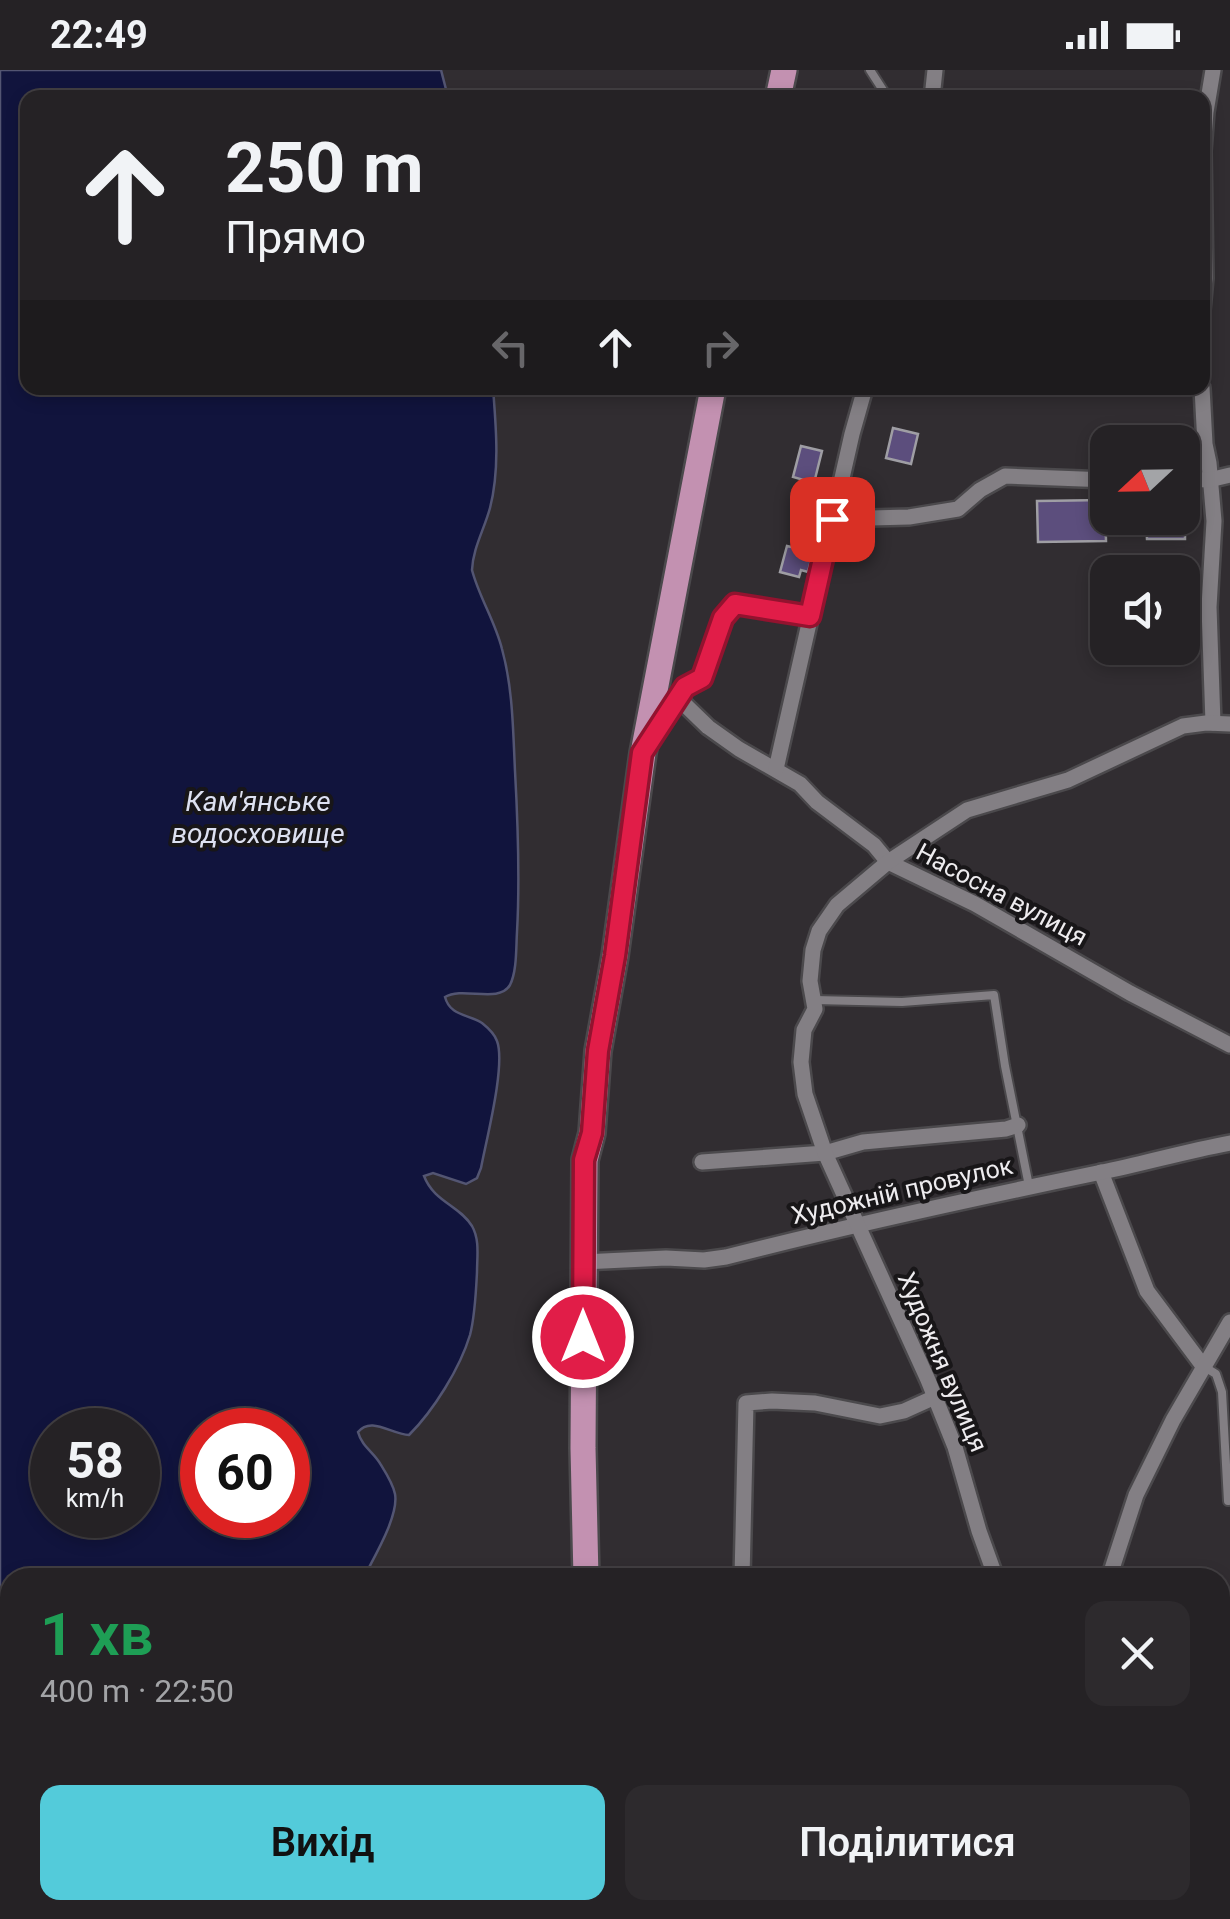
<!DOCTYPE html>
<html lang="uk">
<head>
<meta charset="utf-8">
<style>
  :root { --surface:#252225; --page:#2d2a2d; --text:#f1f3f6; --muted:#a3a4a7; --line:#423f42; --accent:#53cbda }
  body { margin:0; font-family:Roboto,sans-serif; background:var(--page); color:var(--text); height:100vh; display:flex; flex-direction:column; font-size:38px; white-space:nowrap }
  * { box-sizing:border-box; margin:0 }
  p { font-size:32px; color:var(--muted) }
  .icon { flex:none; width:55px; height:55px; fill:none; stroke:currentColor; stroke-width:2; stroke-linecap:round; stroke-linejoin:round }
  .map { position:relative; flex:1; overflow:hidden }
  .panel { position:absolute; left:0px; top:1498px; width:1230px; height:352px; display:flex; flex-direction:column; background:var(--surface); border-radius:30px 30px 0 0; box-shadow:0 5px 15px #0003,0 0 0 2px var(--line) }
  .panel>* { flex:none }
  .hud { position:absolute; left:20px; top:20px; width:1190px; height:305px; border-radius:20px; box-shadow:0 5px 15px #0003,0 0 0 2px var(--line); background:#252225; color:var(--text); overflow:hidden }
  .needle { width:65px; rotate:248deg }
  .tools { position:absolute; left:1090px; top:355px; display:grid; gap:20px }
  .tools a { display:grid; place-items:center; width:110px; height:110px; border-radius:20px; background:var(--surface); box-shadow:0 5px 15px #0003,0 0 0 2px var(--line); font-size:50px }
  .speed { position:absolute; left:30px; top:1338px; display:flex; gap:20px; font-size:50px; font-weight:700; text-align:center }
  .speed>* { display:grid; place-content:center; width:130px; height:130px; border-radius:50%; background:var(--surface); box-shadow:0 5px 15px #0003,0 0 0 2px var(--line); line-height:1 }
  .speed small { font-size:25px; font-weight:400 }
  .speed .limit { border:15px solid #d22; background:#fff; color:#111 }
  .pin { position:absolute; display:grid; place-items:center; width:85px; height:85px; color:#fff; margin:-42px; border-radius:20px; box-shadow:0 5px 15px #0006 }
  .me { position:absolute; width:110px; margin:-55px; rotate:0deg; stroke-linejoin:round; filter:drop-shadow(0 0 8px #0008) }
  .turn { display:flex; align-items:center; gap:35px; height:210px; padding:0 40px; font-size:45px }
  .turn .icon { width:130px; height:130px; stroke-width:2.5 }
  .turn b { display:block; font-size:70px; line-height:85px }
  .lanes { display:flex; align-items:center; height:95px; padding:0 40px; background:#0003; justify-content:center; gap:50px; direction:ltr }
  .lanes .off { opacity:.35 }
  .round { display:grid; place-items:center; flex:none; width:105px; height:105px; border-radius:20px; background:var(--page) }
  .summary { display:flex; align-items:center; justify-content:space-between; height:170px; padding:0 40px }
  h1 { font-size:60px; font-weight:600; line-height:75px; color:#1e9e55 }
  .cta { display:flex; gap:20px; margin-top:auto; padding:20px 40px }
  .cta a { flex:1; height:115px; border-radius:20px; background:var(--accent); color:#111; font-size:40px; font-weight:600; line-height:115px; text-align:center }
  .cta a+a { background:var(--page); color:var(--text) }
  .status { display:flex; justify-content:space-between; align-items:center; height:70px; padding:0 50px; background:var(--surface); direction:ltr }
  .status svg { height:28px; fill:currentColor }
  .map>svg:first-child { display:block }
</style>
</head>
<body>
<div class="status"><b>22:49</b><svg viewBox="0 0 49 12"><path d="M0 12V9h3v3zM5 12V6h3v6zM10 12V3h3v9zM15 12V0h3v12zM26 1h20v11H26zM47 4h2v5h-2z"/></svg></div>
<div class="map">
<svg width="1230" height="1849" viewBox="0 0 1230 1849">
  <rect width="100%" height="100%" fill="#312d31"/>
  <path fill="#11143d" stroke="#535572" stroke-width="2.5" fill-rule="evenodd" d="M0 0H441L448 27 28 28V318H493C496 357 500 399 490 438 484 460 473 478 472 500 479 527 495 551 502 579 513 619 513 660 515 701 518 755 520 809 517 862 516 878 517 901 510 915 499 934 463 916 445 927 450 946 468 944 482 953 487 957 495 965 497 971 506 995 486 1071 481 1098L477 1108 466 1114 433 1103 424 1106C434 1132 459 1135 472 1156 480 1170 477 1187 477 1202 476 1222 475 1246 470 1265 460 1298 434 1340 409 1365 391 1364 371 1346 358 1362 362 1377 374 1382 381 1395 386 1403 393 1414 395 1424 399 1446 374 1487 364 1507L10 1508V1840H277L278 1849H0ZM52 1360H138V1445H52ZM202 1360H288V1445H202Z"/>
  <g fill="#5c4e7d" stroke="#9f9ea4" stroke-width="2.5">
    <path d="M893 358 918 364 911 394 886 388Z"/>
    <path d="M1136 364V372H1108V394H1098V365Z"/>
    <path d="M801 376 822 381 814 413 793 407Z"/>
    <path d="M821 414 833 417 825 446 814 443Z"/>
    <path d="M1105 430 1106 471 1038 472 1037 431Z"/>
    <path d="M1182 439H1185V469H1147L1146 448H1182Z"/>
    <path d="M787 476 804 480 803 483 812 486 808 502 801 500 799 507 780 502Z"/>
  </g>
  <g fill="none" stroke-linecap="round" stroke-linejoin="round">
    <defs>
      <g id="service">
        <path d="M870 0 888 28"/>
        <path d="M814 930 902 932 994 925 1005 996 1029 1116"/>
        <path d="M1203 1296 1216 1304 1222 1322 1228 1431"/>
      </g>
      <g id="minor">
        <path d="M932 28 935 0"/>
        <path d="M1202 240 1205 208 1203 81 1206 42 1213 0"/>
        <path d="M1202 318 1205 374 1209 393 1214 451 1209 537 1213 653"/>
        <path d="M1182 409 1209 410 1230 405"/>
        <path d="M832 449 909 447 958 439 980 420 1005 406 1108 410"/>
        <path d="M674 633 685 617 702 608 723 548 735 534 810 546"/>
        <path d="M652 667 677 627 708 657 739 679 800 714 817 732 874 775 888 792 975 834 1130 923 1230 975"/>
        <path d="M776 699 852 364 865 318"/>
        <path d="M702 1092 825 1083 863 1072 1006 1059 1018 1055"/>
        <path d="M1101 1102 1147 1221 1203 1296"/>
        <path d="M583 1192 666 1188 704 1190 726 1187C851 1155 976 1128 1102 1102 1145 1093 1187 1081 1230 1073"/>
        <path d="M742 1508 746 1333 772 1331 815 1333 880 1346 904 1341 935 1327"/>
        <path d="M996 1508 979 1461 955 1377 928 1310 825 1083 805 1024 801 992 804 960 815 939 810 911 813 880 819 861 837 835 888 792 967 740 1068 710 1183 656 1206 653 1230 654"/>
        <path d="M1109 1508 1136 1425 1173 1350 1230 1252"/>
        <path d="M1220 1523 1225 1530 1226 1538 1224 1640 1230 1737"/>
        <path d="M769 1840 773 1849"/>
        <path d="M1141 1840 1145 1849"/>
        <path d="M929 1849 936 1840"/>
        <path d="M1225 1849 1230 1780"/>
      </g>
      <g id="primary">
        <path d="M778 28 784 0"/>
        <path d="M586 1508 583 1378 585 1090 592 1063 598 981 615 886 643 683 713 318"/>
        <path d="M567 1849 568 1840"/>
      </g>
    </defs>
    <use href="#service" stroke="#4b494c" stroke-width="12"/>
    <use href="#minor" stroke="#4b494c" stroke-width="20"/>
    <use href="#primary" stroke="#4b494c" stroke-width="30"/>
    <use href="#service" stroke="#837f84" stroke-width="8"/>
    <use href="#minor" stroke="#837f84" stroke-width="15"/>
    <use href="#primary" stroke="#c391b1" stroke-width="25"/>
  </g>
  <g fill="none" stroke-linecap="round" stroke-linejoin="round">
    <defs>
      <path id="route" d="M583 1267 584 1090 592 1063 598 981 615 886 642 683 685 617 702 608 723 548 735 534 810 546 832 449"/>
    </defs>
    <use href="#route" stroke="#92132f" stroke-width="25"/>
    <use href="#route" stroke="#e11d48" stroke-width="18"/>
  </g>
  <g text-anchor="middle" stroke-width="8" stroke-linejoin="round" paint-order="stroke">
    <g font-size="25" fill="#eeecef" stroke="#181618">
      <text transform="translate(1002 824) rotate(28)" y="9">Насосна вулиця</text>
      <text transform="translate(902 1120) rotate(-13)" y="9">Художній провулок</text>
      <text transform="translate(943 1292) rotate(67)" y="9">Художня вулиця</text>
    </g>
    <g font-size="28" font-style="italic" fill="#dde1f1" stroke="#181618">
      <text x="258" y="741">Кам'янське<tspan x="258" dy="32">водосховище</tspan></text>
    </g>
  </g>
</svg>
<div class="tools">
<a><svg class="needle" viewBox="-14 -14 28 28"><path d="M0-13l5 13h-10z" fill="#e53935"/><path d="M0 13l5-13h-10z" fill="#a3a4a7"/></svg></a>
<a><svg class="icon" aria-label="sound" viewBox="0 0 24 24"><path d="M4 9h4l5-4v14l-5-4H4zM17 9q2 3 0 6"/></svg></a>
</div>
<div class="speed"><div>58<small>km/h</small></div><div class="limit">60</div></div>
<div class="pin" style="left:832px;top:449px;background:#d93025"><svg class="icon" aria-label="arrive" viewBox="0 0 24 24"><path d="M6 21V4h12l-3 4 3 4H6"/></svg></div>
<svg class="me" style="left:583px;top:1267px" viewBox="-20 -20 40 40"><circle r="17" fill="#e11d48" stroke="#fff" stroke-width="3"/><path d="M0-11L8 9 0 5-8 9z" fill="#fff"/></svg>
<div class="hud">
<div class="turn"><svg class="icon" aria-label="ahead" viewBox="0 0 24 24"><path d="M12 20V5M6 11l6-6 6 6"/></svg><div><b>250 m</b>Прямо</div></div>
<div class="lanes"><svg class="icon off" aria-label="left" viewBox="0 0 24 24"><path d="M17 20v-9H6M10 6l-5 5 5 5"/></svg><svg class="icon" aria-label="ahead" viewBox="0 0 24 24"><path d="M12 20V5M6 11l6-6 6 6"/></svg><svg class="icon off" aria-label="right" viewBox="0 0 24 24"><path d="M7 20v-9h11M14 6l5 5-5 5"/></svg></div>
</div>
<section class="panel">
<div class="summary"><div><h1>1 хв</h1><p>400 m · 22:50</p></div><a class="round"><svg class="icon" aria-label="close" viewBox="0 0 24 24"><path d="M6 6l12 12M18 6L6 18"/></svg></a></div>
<div class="cta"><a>Вихід</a><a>Поділитися</a></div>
</section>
</div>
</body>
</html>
